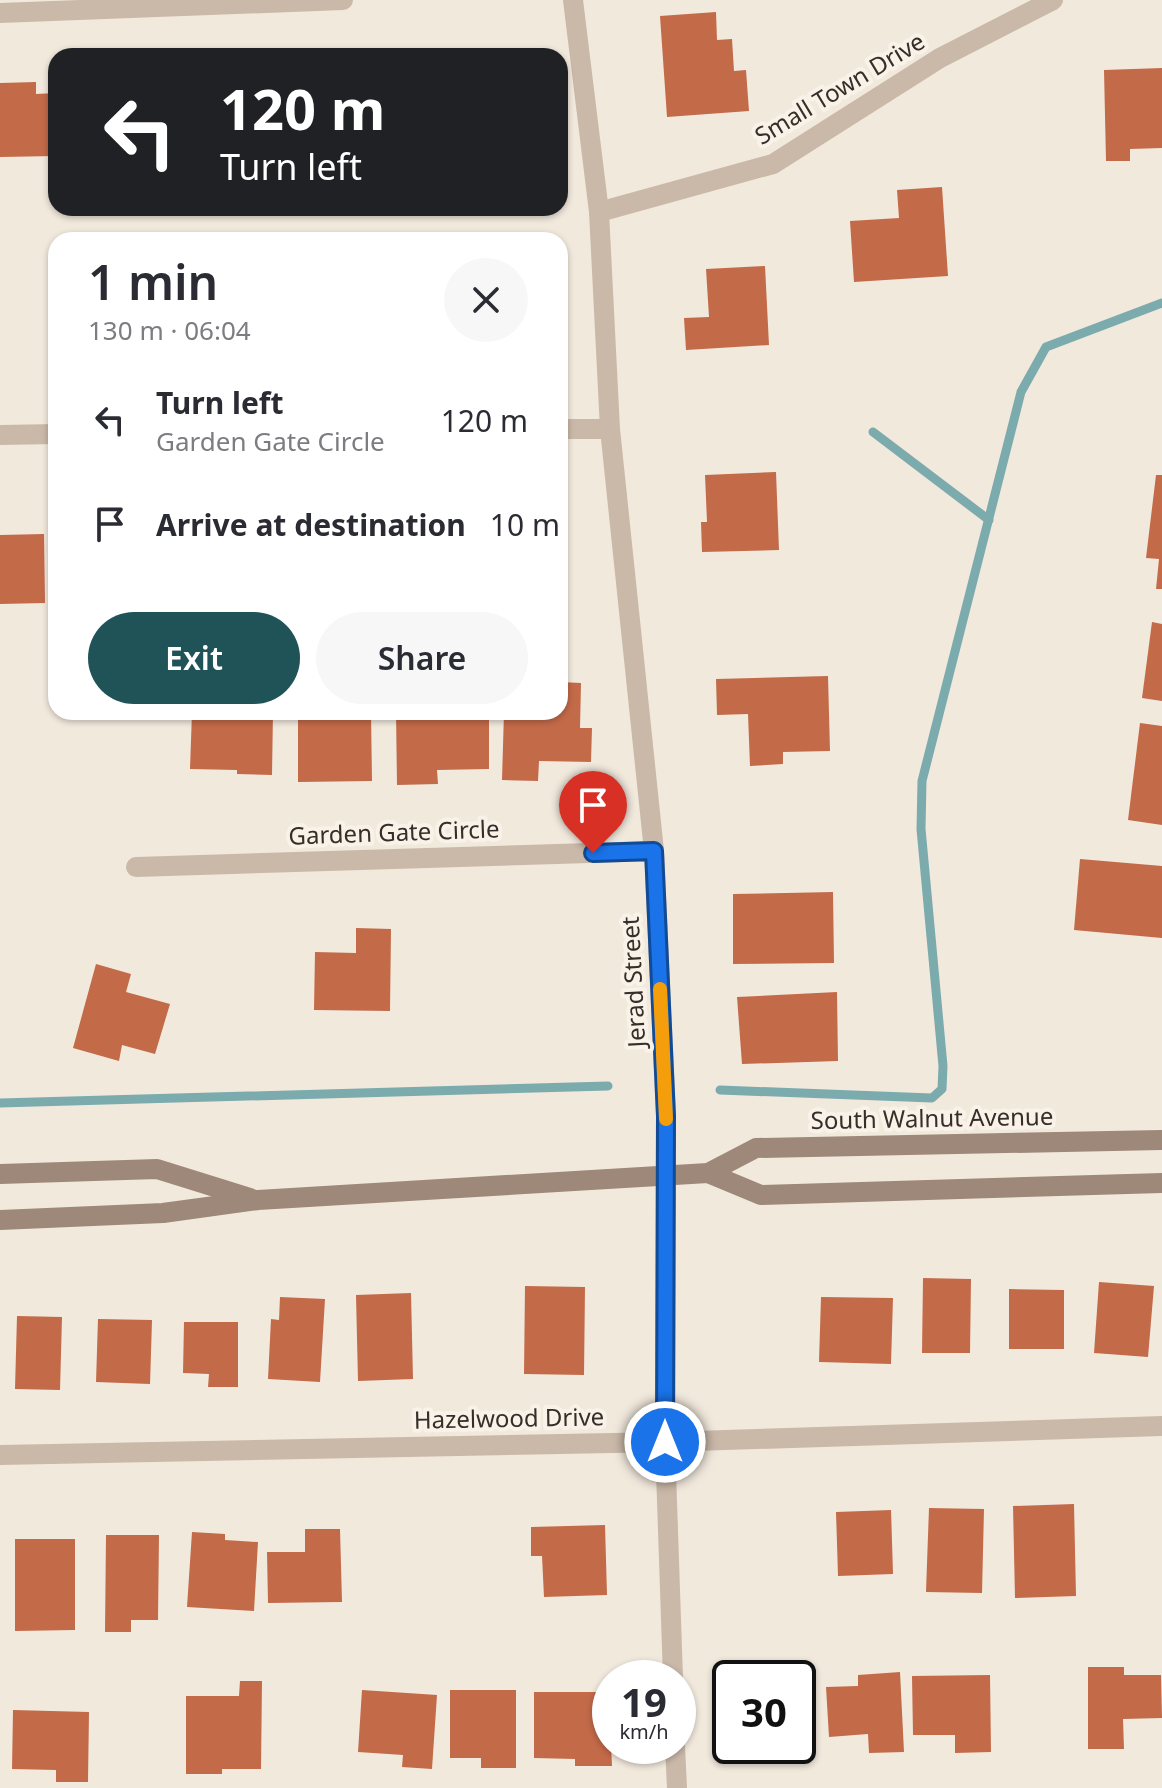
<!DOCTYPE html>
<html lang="en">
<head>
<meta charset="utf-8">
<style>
  :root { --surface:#fff; --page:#f7f7f7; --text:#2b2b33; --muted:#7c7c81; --accent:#1f5358 }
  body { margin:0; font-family:"Noto Sans",sans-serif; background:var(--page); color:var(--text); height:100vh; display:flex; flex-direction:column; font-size:30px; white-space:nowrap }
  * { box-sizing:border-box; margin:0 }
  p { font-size:26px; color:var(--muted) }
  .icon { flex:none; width:44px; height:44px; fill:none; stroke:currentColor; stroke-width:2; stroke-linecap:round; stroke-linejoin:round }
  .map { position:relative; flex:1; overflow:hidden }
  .side { position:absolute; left:48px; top:232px; width:520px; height:488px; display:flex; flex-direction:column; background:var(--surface); border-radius:24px; box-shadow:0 2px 6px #0004 }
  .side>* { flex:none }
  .hud { position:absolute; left:48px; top:48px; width:520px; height:168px; border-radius:24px; box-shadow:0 2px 6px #0004; background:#202124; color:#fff; overflow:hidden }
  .speed { position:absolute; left:592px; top:1660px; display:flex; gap:16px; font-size:40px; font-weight:700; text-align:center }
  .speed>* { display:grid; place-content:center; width:104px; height:104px; border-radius:50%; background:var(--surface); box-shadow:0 2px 6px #0004; line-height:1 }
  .speed small { font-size:20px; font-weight:400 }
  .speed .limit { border:4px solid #111; border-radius:12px; background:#fff; color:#111 }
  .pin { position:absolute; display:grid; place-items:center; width:68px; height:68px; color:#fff; margin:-82px -34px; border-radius:50% 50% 50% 0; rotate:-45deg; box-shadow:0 0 8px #0007 }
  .pin .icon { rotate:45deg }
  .me { position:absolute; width:88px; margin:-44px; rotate:0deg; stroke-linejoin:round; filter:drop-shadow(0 0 6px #0008) }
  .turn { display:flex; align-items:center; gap:28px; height:168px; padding:0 40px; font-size:36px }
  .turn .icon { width:104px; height:104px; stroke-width:2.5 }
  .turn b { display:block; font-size:56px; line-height:68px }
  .round { display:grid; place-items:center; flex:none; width:84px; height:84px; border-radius:42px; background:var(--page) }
  .summary { display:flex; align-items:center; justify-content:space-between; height:136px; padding:0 40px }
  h1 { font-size:48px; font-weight:600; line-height:60px }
  .action { display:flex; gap:16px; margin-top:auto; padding:16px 40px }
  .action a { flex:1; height:92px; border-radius:48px; background:var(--accent); color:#fff; font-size:32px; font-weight:600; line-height:92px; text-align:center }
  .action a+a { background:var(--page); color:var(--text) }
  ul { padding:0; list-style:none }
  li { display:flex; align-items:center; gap:24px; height:104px; padding:0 40px }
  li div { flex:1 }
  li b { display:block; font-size:30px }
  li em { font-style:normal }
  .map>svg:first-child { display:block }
</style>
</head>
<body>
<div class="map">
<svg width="1162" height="1788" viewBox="0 0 1162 1788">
  <rect width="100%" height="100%" fill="#f2e9dd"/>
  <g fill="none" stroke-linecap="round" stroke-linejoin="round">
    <g stroke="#7cabae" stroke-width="9">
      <path d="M873 432 989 520"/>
      <path d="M720 1090 932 1098 942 1089 943 1066 921 829 922 781 1021 392 1046 347 1162 303"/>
      <path d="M0 1103 608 1086"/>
    </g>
  </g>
  <g fill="#c36a49">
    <path d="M716 12 717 40 732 39 734 71 746 70 749 111 667 117 660 16Z"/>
    <path d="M1162 68V148L1130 149V161H1106L1104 70Z"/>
    <path d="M36 82V94L56 93V156L0 157V83Z"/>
    <path d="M942 187 948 276 854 282 850 221 899 218 897 190Z"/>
    <path d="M765 266 769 345 686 350 684 318 709 317 706 269Z"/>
    <path d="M776 472 779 550 702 552 701 522H707L705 475Z"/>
    <path d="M1156 475H1162V589H1156L1159 559 1146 558Z"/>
    <rect x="560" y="517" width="6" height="77"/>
    <path d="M44 534 45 603 0 604V535Z"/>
    <path d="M1152 622 1162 624V701L1142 698Z"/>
    <path d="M828 676 830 751 783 752V764L750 766 748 714 717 715 716 679Z"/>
    <path d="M560 682 581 683 580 728H592L591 762 539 761 538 781 502 780 504 712H560Z"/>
    <path d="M192 712H273L272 775 237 774V770L190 769Z"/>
    <path d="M298 712H371L372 781 298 782Z"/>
    <path d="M396 712H489V769L437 770 438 784 397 785Z"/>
    <path d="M1140 723 1162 726V825L1128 820Z"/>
    <path d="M1080 859 1162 866V938L1074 930Z"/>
    <path d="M833 892 834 963 733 964V894Z"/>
    <path d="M356 928 391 929 390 1011 314 1010 315 952 356 953Z"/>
    <path d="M96 964 131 974 126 992 170 1004 155 1054 122 1045 119 1061 73 1048Z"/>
    <path d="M837 992 838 1061 742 1064 737 997Z"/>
    <path d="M923 1278 971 1279 970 1353H922Z"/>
    <path d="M1099 1282 1154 1286 1148 1357 1094 1353Z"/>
    <path d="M525 1286 585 1287 584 1375 524 1374Z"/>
    <path d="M1009 1289 1064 1290V1349H1009Z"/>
    <path d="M411 1293 413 1379 358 1381 356 1295Z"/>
    <path d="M280 1297 325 1299 320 1382 268 1379 271 1319 279 1320Z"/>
    <path d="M821 1297 893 1298 891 1364 819 1362Z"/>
    <path d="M17 1316 62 1317 60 1390 15 1389Z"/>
    <path d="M98 1319 152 1320 150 1384 96 1382Z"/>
    <path d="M184 1322H238V1387H208L209 1374 183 1373Z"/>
    <path d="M1074 1504 1076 1596 1015 1598 1013 1506Z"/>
    <path d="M929 1508 984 1509 982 1593 926 1592Z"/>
    <path d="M891 1510 893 1574 838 1576 836 1512Z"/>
    <path d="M605 1525 607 1595 544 1597 542 1556H531V1527Z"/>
    <path d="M305 1529H340L342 1602 268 1603 267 1552H305Z"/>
    <path d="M192 1532 225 1534V1540L258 1542 254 1611 187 1607Z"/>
    <path d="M106 1535H159L158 1620H131V1632H105Z"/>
    <path d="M15 1539H75V1630L15 1631Z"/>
    <path d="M1088 1667H1124V1675H1161L1162 1718 1123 1719 1124 1749H1088Z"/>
    <path d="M900 1672 904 1752 869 1753 868 1734 829 1737 826 1687 858 1686V1675Z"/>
    <path d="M990 1675 991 1752 955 1753V1735H913L912 1676Z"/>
    <path d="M240 1681H262L261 1769H222V1774H186V1696H239Z"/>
    <path d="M362 1690 437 1695 432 1769 402 1767 403 1755 358 1752Z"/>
    <path d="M450 1690H516V1768H481V1758H450Z"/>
    <path d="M534 1692H596V1721H610L612 1766H575V1759L534 1758Z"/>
    <path d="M13 1710 89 1712 88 1782H56V1770L12 1769Z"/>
  </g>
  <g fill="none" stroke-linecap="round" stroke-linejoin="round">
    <g stroke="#cab9a9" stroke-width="20">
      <path d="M573 0 599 212 610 429 654 851 666 1116 665 1442 673 1678"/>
      <path d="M0 13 343 0"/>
      <path d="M599 212 773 164 940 58 1053 0"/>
      <path d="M560 429H610"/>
      <path d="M0 435 56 434"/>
      <path d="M136 867 654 851"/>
      <path d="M0 1455 665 1442 1162 1426"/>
      <path d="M675 1746 677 1788"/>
    </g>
    <g stroke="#9e887a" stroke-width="20">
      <path d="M708 1173 761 1195 1162 1183"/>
      <path d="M0 1174 157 1169 250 1198"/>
      <path d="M0 1220 163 1213 258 1200 708 1173 756 1148 1162 1140"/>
    </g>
  </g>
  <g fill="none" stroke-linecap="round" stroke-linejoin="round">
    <defs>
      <path id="route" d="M593 853 654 851 666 1116 665 1442"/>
    </defs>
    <use href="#route" stroke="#114b97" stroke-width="20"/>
    <use href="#route" stroke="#1a73e8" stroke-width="14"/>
    <path stroke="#f59e0b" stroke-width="14" d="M660 989 666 1119"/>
  </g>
  <g text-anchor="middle" stroke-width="8" stroke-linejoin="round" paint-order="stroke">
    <g font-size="24" fill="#372e29" stroke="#f9f2e9">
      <text transform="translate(840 89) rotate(-31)" y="8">Small Town Drive</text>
      <text transform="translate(394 833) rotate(-2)" y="8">Garden Gate Circle</text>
      <text transform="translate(634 982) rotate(-93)" y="8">Jerad Street</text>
      <text transform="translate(932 1119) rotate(-1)" y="8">South Walnut Avenue</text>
      <text transform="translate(509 1419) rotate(-1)" y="8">Hazelwood Drive</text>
    </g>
  </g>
</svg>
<div class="speed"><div>19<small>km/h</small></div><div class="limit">30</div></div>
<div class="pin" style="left:593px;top:853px;background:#d93025"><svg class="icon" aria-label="arrive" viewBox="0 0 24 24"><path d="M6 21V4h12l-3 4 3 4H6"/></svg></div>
<svg class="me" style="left:665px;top:1442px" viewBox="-20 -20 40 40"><circle r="17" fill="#1a73e8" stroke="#fff" stroke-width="3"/><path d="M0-11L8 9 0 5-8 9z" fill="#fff"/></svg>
<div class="hud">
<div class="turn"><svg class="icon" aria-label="left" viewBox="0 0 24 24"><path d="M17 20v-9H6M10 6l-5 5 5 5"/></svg><div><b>120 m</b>Turn left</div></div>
</div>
<section class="side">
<div class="summary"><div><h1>1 min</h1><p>130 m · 06:04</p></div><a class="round"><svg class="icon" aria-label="close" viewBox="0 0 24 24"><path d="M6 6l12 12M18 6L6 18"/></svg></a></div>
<ul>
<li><svg class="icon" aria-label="left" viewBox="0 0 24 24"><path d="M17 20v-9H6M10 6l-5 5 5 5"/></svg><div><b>Turn left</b><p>Garden Gate Circle</p></div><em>120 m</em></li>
<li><svg class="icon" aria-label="arrive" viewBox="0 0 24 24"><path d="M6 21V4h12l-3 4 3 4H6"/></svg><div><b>Arrive at destination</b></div><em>10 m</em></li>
</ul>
<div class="action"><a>Exit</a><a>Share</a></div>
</section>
</div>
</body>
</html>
